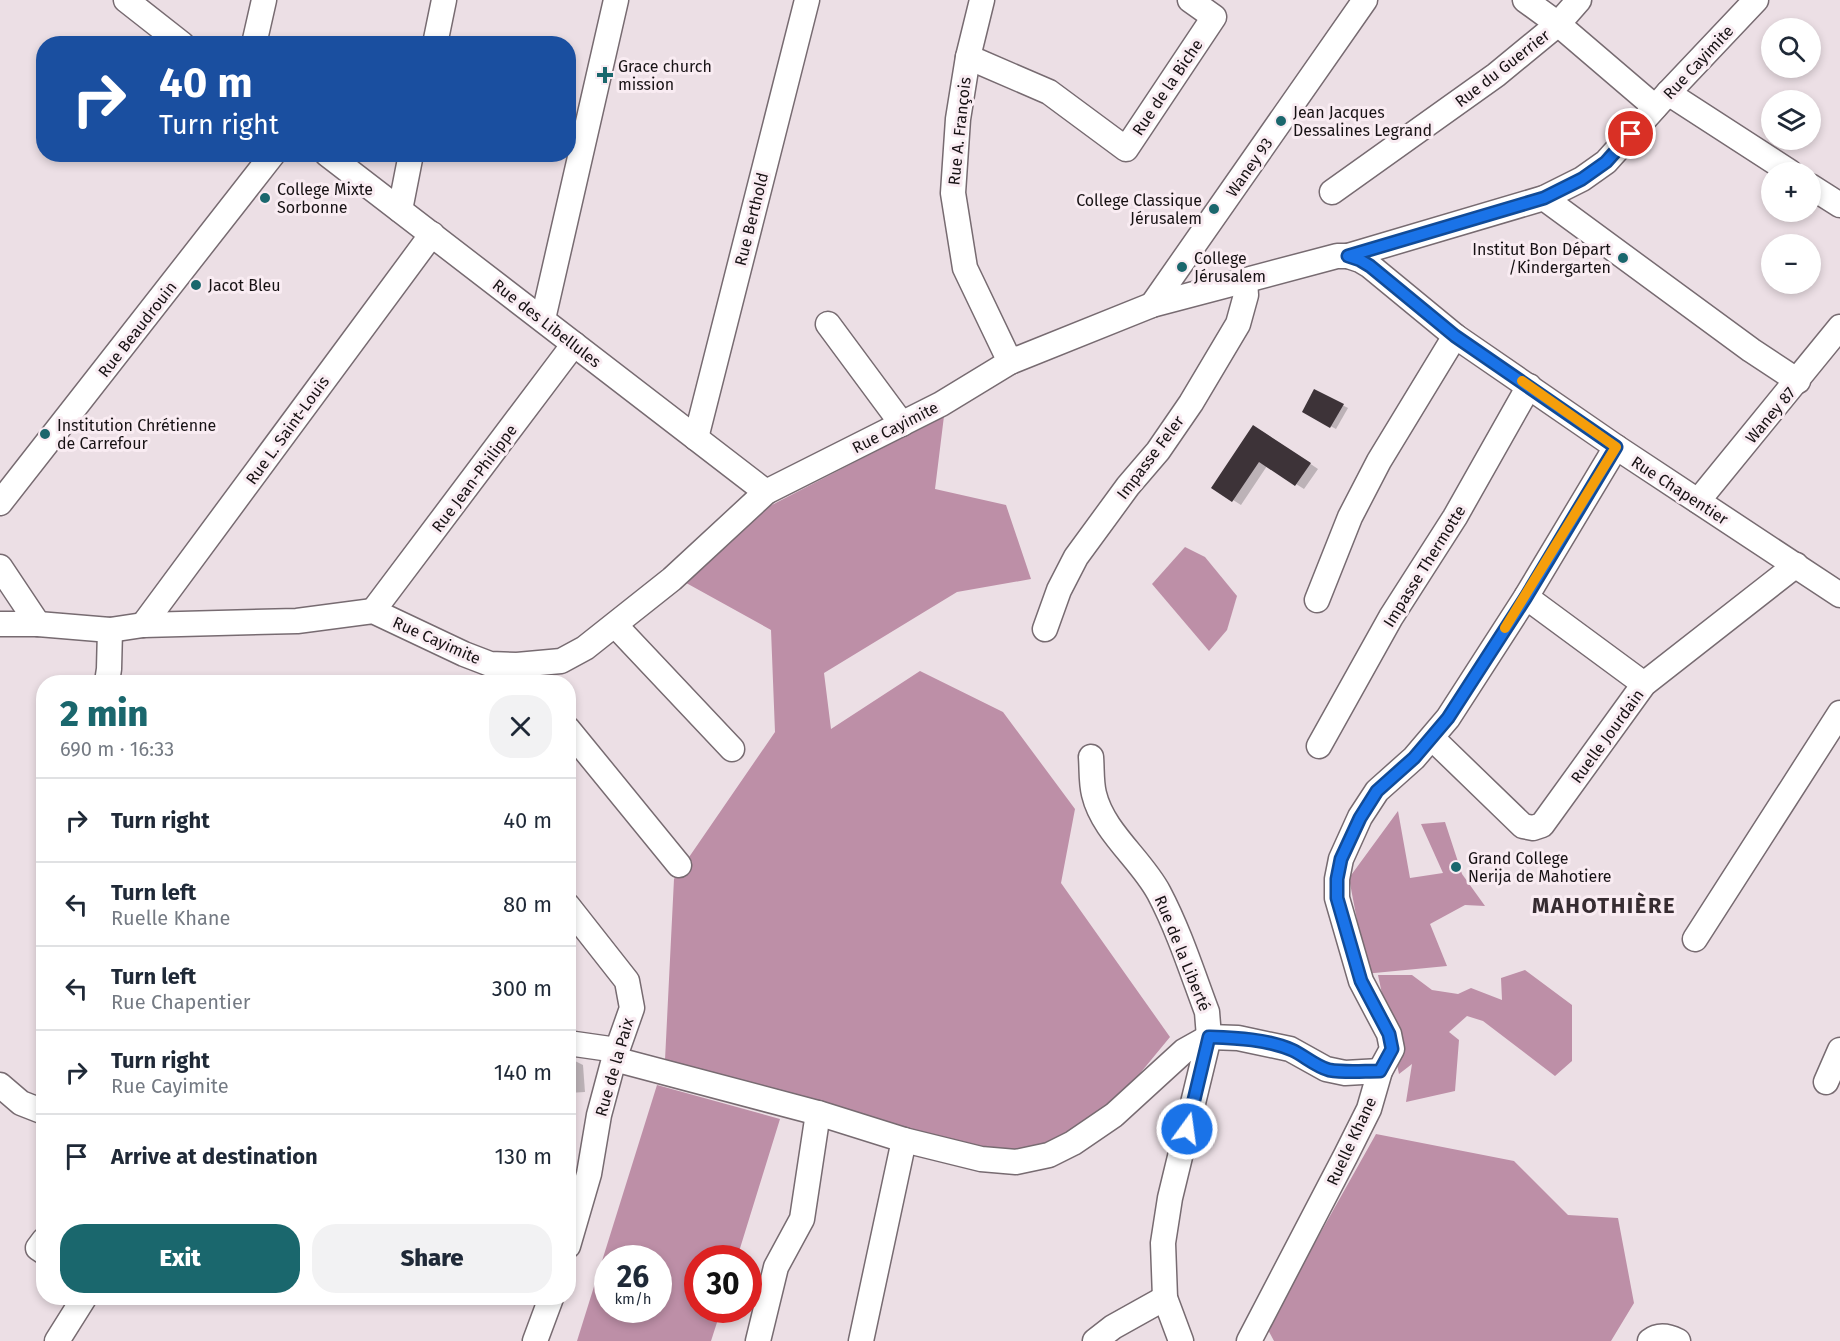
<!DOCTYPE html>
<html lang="en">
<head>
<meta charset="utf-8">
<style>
  :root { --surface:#fff; --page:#f2f2f3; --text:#1f2937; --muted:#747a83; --line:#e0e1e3; --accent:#1a676d }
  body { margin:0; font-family:"Fira Sans",sans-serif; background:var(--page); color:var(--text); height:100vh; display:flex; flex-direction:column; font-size:22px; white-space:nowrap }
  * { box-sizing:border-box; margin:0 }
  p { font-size:20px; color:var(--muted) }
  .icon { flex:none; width:33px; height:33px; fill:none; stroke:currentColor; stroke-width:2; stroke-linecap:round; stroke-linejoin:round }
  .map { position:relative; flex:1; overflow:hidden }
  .details { position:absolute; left:36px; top:675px; width:540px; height:630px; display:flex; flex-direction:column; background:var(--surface); border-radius:24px; box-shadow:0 3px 9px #0003 }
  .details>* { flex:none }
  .hud { position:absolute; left:36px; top:36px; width:540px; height:126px; border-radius:24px; box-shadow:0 3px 9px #0003; background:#1a4fa0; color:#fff; overflow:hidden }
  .fabs { position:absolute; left:1761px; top:18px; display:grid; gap:12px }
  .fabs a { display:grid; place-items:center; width:60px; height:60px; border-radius:50%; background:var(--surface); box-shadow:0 3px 9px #0003; font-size:30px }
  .speed { position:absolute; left:594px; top:1245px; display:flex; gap:12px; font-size:30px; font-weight:700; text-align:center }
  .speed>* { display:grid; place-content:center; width:78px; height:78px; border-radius:50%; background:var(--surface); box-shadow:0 3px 9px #0003; line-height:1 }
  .speed small { font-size:15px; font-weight:400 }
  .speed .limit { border:9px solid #d22; background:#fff; color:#111 }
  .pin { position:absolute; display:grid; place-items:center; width:51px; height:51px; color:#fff; margin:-26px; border:3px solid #fff; border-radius:50%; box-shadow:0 2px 6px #0007 }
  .me { position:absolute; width:66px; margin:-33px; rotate:14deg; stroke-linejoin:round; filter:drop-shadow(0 0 4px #0008) }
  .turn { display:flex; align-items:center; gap:21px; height:126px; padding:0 24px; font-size:27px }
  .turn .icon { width:78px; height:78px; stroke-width:2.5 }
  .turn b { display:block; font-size:42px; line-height:51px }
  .round { display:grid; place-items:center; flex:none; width:63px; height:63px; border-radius:24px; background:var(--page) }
  .overview { display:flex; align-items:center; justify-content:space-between; height:102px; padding:0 24px }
  h1 { font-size:36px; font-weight:800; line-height:45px; color:var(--accent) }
  .primary-button { display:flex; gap:12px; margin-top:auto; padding:12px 24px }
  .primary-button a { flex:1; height:69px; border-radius:24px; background:var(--accent); color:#fff; font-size:24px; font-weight:800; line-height:69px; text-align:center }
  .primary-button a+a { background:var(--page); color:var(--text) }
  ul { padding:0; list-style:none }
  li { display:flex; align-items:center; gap:18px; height:84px; padding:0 24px; border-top:2px solid var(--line) }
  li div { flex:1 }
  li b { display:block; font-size:22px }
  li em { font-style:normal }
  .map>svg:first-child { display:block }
</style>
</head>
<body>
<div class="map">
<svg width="1840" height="1341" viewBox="0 0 1840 1341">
  <rect width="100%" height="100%" fill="#ecdfe5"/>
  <g fill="#bd8fa7" fill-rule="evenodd">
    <path d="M944 416 935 489 1006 505 1031 579 957 592 824 673 831 729 920 671 1003 712 1075 809 1061 883 1170 1037 1104 1117 1011 1172 665 1060 674 879 775 732 771 630 679 579 766 508Z"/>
    <path d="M1185 547 1205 557 1237 596 1227 630 1209 651 1152 584Z"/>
    <path d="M1398 811 1410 878 1443 873 1421 824 1445 822 1462 874 1485 906 1465 905 1430 924 1447 966 1364 974 1363 952 1349 878Z"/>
    <path d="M1525 970 1572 1005V1061L1555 1076 1483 1021 1467 1016 1449 1032 1459 1040 1455 1091 1406 1102 1412 1064 1399 1074 1378 975H1412L1432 990 1458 994 1471 988 1502 1000 1501 978Z"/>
    <path d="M657 1085 780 1119 737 1258H698V1310H721L711 1341H577ZM608 1258H658V1310H608Z"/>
    <path d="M1376 1134 1514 1161 1568 1215 1618 1218 1634 1303 1611 1341H1274L1267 1328Z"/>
  </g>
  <g fill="#0003">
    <path d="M1315 391 1348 408 1336 429 1304 412Z"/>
    <path d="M1262 431 1318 469 1304 489 1267 466 1241 505 1233 500Z"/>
    <path d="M568 1060 575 1061 583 1065 585 1092 568 1093Z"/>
  </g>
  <g fill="#3d3338">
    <path d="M1314 389 1344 404 1330 428 1302 412Z"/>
    <path d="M1253 425 1311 463 1295 486 1259 462 1232 502 1211 488Z"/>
  </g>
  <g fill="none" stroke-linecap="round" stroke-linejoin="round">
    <defs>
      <g id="minor">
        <path d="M126 0 182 44"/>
        <path d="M982 0 968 57 958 119 953 193 965 268 1010 362"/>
        <path d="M1525 0 1558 24 1655 107"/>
        <path d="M254 44 264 0"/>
        <path d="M435 44 444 0"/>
        <path d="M968 57 1049 92 1126 149 1214 17 1190 0"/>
        <path d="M1668 93 1790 172"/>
        <path d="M327 154 766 492"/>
        <path d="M1810 186 1840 205"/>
        <path d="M1332 192 1496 75 1558 24 1579 0"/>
        <path d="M1544 198 1751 350 1798 381"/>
        <path d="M400 210 411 154"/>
        <path d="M1348 256 1360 260 1370 266 1455 336 1616 447 1840 595"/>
        <path d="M1152 305 1365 0"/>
        <path d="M543 319 616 0"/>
        <path d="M828 324 902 424"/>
        <path d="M696 438 807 0"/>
        <path d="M1698 501 1840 327"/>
        <path d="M0 503 273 154"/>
        <path d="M0 567 38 624"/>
        <path d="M1526 597 1644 684"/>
        <path d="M1317 600 1350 517 1379 461 1455 336"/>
        <path d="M373 611 574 344"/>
        <path d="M0 624H38L110 630 143 625 297 621 373 611 464 654 490 664 517 665 561 661 585 648 672 579 766 492 941 404 1010 362 1152 305 1337 256H1348L1544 198 1582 179 1606 162 1668 93 1756 0"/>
        <path d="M143 625 432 234"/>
        <path d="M615 625 732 749"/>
        <path d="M1045 629 1059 590 1076 557 1128 486 1158 451 1191 403 1238 324 1246 295 1245 281"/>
        <path d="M107 682 109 669 110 630"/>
        <path d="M568 729 679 865"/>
        <path d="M1432 738 1523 826 1533 828 1542 825 1644 684 1796 565"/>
        <path d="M1319 746 1391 617 1455 517 1529 386"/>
        <path d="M1091 757C1092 770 1091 782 1094 794 1103 832 1141 859 1159 893 1179 931 1192 972 1207 1012L1209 1037 1170 1198 1163 1243 1165 1298 1181 1341"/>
        <path d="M568 906 627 981 632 1008 614 1059 599 1115 589 1174 568 1246"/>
        <path d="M1695 939 1840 713"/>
        <path d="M568 1043 617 1050"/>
        <path d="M614 1059 818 1113 904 1140 981 1159 1016 1162 1049 1155 1073 1143 1114 1115 1184 1051 1209 1037 1238 1038 1290 1049 1326 1069 1345 1073 1380 1071"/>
        <path d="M1826 1082 1840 1050"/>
        <path d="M0 1085 21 1103 44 1112"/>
        <path d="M44 1240 38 1248 44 1252"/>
        <path d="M57 1341 84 1298"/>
        <path d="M535 1341 551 1298"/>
        <path d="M758 1341 776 1267 802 1219 818 1113"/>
        <path d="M861 1341 904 1140"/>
        <path d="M1095 1341 1113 1327 1165 1298"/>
        <path d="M1249 1341 1346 1155 1369 1109 1380 1071 1392 1049 1389 1034 1361 981 1337 898V879L1341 859 1360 817 1377 791 1414 758 1448 718 1526 597 1616 447"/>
        <path d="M1650 1341C1659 1334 1668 1336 1678 1341"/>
      </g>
    </defs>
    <use href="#minor" stroke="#776b71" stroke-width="27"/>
    <use href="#minor" stroke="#fff" stroke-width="24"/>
  </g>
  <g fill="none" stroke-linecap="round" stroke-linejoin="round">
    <defs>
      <path id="route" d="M1187 1129 1209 1037C1236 1038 1267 1039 1292 1050 1305 1056 1315 1066 1329 1070 1346 1073 1363 1071 1380 1071L1392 1049 1389 1034 1361 981 1337 898V879L1341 859 1360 818 1377 791 1414 758 1448 718 1526 597 1616 447 1455 336 1370 266 1360 260 1348 256 1544 198 1582 179 1606 162 1631 134"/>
    </defs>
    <use href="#route" stroke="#114b97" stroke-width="15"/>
    <use href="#route" stroke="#1a73e8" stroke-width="10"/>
    <path stroke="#f59e0b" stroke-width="10" d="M1505 628 1616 447 1522 381"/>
  </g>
  <g fill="#1a676d" stroke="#f9ecf2" stroke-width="2">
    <path d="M602 66h6v6h6v6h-6v6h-6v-6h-6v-6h6z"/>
    <circle cx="1281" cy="121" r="6"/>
    <circle cx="265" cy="198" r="6"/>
    <circle cx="1214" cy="209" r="6"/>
    <circle cx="1623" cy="258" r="6"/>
    <circle cx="1182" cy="267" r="6"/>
    <circle cx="196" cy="285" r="6"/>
    <circle cx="45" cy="434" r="6"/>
    <circle cx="1456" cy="867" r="6"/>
  </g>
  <g text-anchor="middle" stroke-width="6" stroke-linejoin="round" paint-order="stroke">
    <g font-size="16" fill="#171214" stroke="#f9ecf2">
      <text transform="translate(1698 62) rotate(-47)" y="6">Rue Cayimite</text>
      <text transform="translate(1502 68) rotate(-38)" y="6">Rue du Guerrier</text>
      <text transform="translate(1167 87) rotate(-56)" y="6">Rue de la Biche</text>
      <text transform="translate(959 131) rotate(-84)" y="6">Rue A. François</text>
      <text transform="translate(1249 167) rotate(-55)" y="6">Waney 93</text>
      <text transform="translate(751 219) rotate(-76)" y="6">Rue Berthold</text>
      <text transform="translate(547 323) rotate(38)" y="6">Rue des Libellules</text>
      <text transform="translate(137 329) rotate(-52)" y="6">Rue Beaudrouin</text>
      <text transform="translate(1770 415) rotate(-50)" y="6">Waney 87</text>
      <text transform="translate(895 427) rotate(-27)" y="6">Rue Cayimite</text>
      <text transform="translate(287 430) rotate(-54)" y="6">Rue L. Saint-Louis</text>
      <text transform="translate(1150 457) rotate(-53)" y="6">Impasse Feler</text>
      <text transform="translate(474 478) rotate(-53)" y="6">Rue Jean-Philippe</text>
      <text transform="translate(1680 490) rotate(33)" y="6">Rue Chapentier</text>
      <text transform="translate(1424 566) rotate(-58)" y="6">Impasse Thermotte</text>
      <text transform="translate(437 640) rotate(24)" y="6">Rue Cayimite</text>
      <text transform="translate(1607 736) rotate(-54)" y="6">Ruelle Jourdain</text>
      <text transform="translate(1183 953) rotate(68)" y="6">Rue de la Liberté</text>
      <text transform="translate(614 1067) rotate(-74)" y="6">Rue de la Paix</text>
      <text transform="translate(1351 1141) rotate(-65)" y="6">Ruelle Khane</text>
    </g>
    <g font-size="16" fill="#171214" stroke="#f9ecf2" text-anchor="start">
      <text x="618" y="72">Grace church<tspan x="618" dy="18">mission</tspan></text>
      <text x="1293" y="118">Jean Jacques<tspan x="1293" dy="18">Dessalines Legrand</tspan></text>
      <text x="277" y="195">College Mixte<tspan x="277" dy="18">Sorbonne</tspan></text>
      <text x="1202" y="206" text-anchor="end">College Classique<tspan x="1202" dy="18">Jérusalem</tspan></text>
      <text x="1611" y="255" text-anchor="end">Institut Bon Départ<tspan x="1611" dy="18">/Kindergarten</tspan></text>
      <text x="1194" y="264">College<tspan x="1194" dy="18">Jérusalem</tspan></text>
      <text x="208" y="291">Jacot Bleu</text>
      <text x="57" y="431">Institution Chrétienne<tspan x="57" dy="18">de Carrefour</tspan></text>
      <text x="1468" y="864">Grand College<tspan x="1468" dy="18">Nerija de Mahotiere</tspan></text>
    </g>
    <g font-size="22" font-weight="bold" letter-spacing="1.5" fill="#362c31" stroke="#f9ecf2">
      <text x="1604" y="913">MAHOTHIÈRE</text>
    </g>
  </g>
</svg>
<div class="fabs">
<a><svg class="icon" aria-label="search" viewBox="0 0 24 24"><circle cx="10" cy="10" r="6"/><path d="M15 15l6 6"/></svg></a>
<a><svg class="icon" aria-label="layers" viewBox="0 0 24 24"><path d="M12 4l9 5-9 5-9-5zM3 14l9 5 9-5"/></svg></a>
<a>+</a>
<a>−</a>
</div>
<div class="speed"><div>26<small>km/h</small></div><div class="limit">30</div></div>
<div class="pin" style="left:1631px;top:134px;background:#d93025"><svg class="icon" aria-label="arrive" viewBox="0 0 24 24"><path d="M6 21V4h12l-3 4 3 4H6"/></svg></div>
<svg class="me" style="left:1187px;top:1129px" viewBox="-20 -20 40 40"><circle r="17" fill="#1a73e8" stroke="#fff" stroke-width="3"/><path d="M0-11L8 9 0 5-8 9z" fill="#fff"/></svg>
<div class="hud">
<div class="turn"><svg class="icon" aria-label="right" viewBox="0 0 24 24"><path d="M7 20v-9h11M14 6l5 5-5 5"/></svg><div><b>40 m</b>Turn right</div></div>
</div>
<section class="details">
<div class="overview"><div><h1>2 min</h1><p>690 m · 16:33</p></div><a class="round"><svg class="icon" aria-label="close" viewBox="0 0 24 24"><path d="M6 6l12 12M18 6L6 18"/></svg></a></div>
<ul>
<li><svg class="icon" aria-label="right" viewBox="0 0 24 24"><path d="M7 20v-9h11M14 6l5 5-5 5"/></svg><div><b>Turn right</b></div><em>40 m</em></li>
<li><svg class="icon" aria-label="left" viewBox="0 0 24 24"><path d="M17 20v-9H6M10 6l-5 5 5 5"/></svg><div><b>Turn left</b><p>Ruelle Khane</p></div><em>80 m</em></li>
<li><svg class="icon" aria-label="left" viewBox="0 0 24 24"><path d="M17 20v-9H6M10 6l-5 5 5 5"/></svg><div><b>Turn left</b><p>Rue Chapentier</p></div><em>300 m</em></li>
<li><svg class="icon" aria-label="right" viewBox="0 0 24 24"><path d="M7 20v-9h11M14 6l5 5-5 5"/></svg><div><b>Turn right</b><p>Rue Cayimite</p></div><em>140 m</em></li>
<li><svg class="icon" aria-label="arrive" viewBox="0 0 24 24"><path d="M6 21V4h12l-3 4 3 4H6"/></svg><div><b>Arrive at destination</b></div><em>130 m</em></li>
</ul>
<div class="primary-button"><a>Exit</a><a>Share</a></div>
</section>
</div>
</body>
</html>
